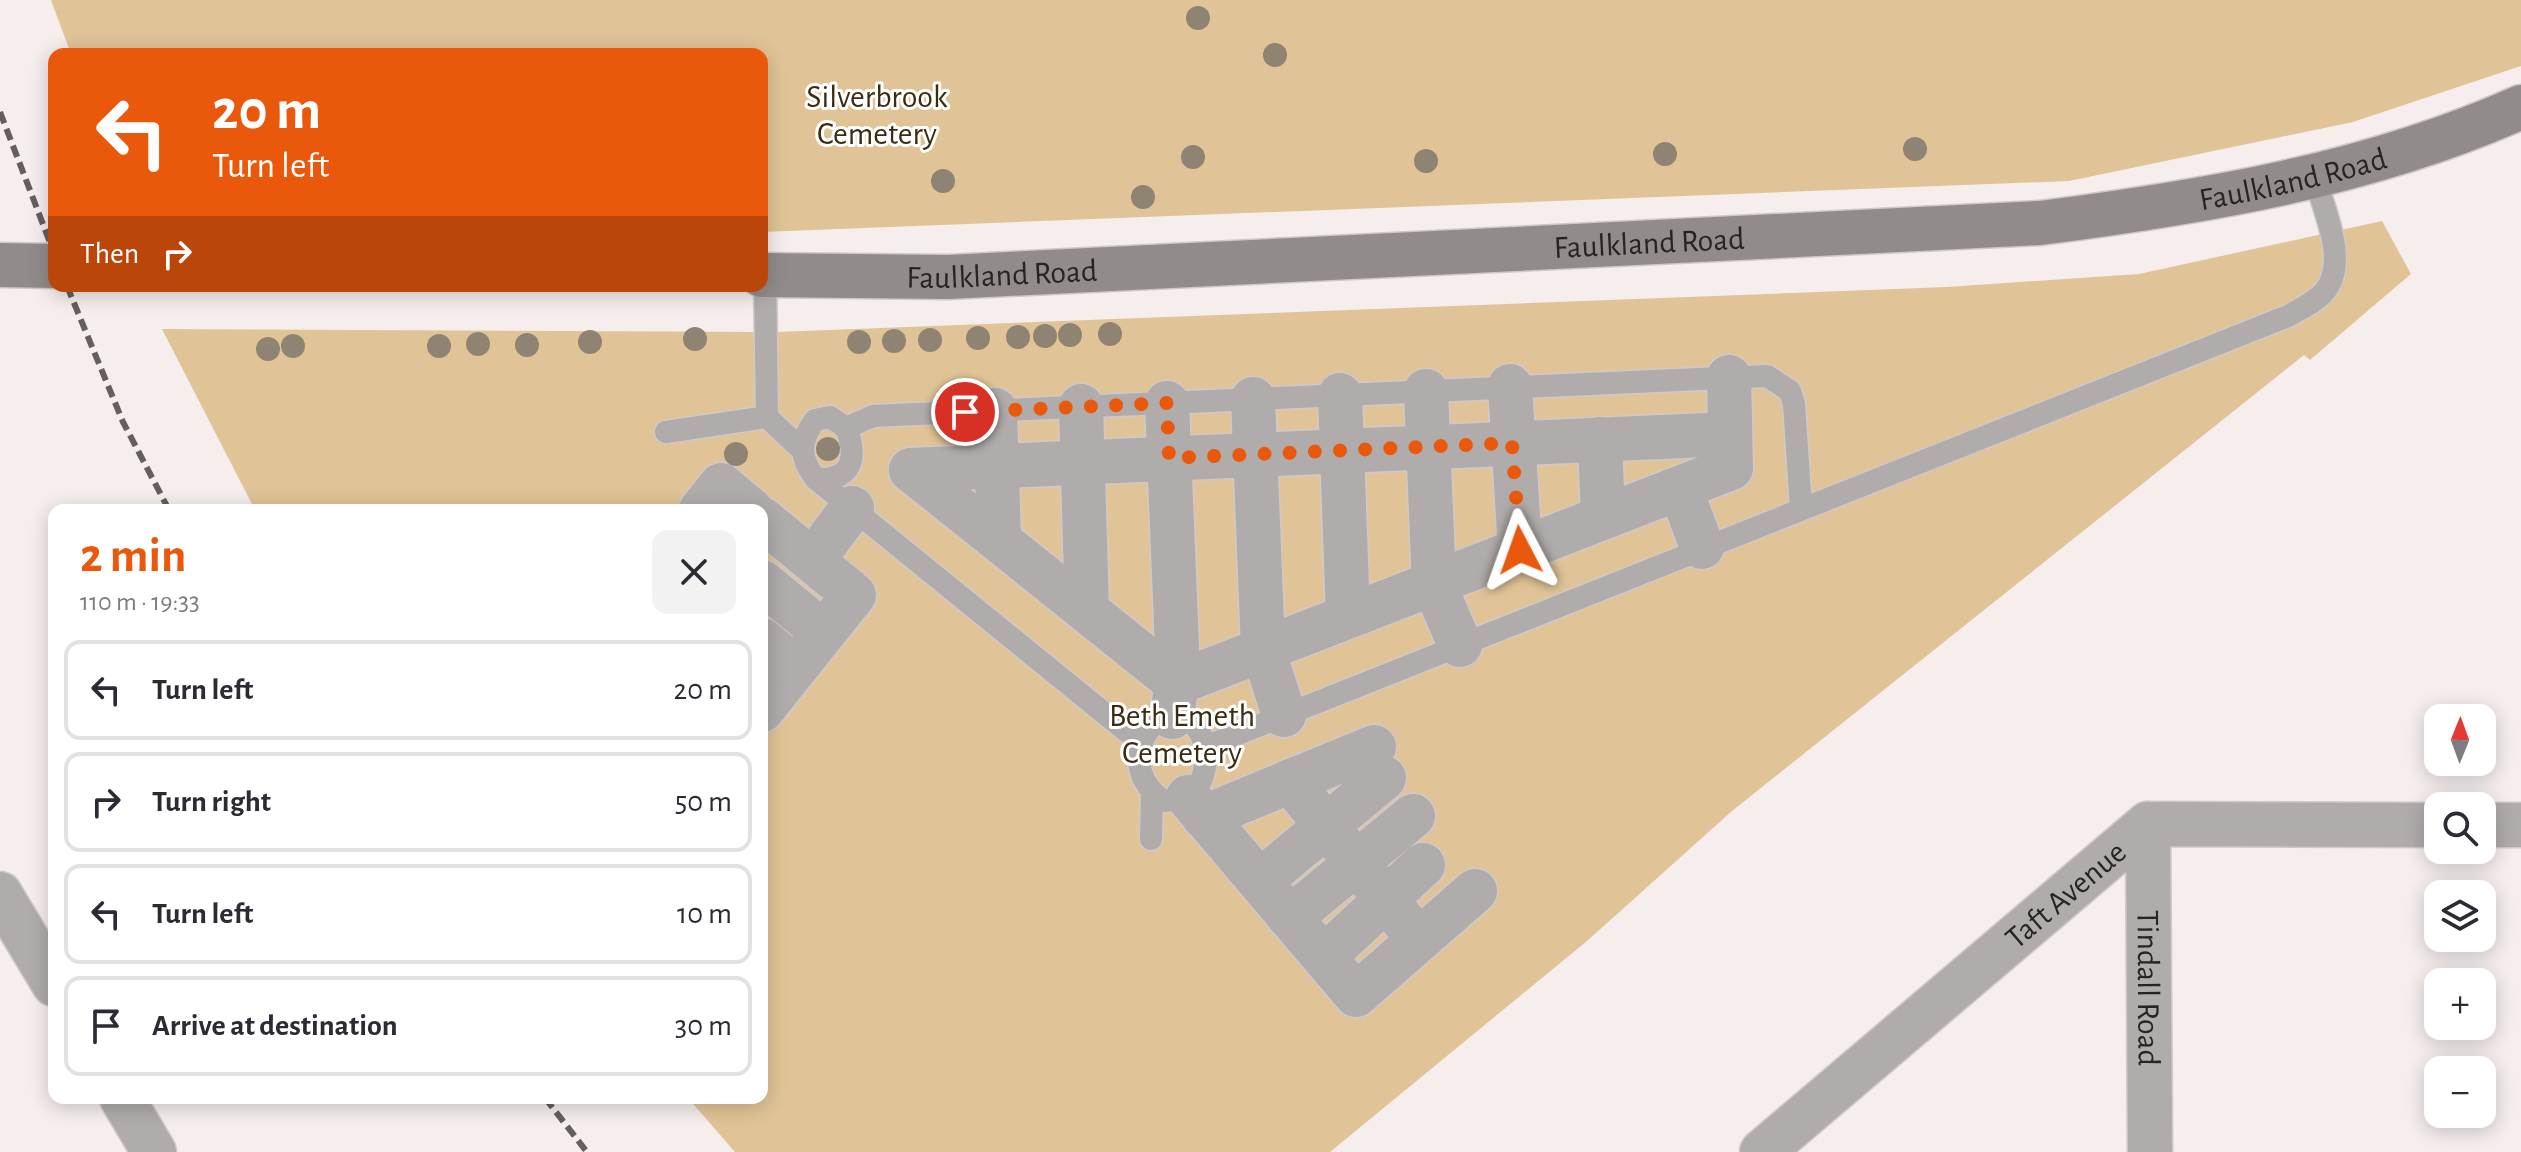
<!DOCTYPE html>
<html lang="en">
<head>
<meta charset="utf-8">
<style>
  :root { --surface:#fff; --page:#f2f2f3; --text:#2b2b33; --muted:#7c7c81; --line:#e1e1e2; --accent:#ea580c }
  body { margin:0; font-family:"Alegreya Sans",sans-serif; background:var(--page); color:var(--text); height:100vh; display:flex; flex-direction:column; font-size:30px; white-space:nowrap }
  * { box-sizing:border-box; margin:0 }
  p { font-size:26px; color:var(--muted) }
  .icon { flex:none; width:44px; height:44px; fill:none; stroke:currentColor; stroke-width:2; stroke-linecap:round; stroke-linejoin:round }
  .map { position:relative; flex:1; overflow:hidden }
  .side { position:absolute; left:48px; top:504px; width:720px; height:600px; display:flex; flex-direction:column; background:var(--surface); border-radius:16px; box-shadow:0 4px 20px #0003 }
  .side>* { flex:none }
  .guide { position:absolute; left:48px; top:48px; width:720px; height:244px; border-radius:16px; box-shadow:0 4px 20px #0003; background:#ea580c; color:#fff; overflow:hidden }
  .needle { width:52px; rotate:1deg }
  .tools { position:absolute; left:2424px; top:704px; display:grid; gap:16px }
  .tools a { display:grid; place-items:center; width:72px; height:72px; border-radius:16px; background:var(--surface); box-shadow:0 4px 20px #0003; font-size:40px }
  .pin { position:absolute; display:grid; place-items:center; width:68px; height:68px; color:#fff; margin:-34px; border:4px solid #fff; border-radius:50%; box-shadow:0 2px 8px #0007 }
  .me { position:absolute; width:88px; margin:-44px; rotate:356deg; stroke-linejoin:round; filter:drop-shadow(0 0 6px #0008) }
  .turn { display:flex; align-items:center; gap:28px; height:168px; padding:0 32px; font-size:36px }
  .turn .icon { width:104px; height:104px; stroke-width:2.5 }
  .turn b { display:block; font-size:56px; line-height:68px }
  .then { display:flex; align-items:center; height:76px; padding:0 32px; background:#0003; gap:16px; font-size:30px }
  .round { display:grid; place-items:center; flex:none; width:84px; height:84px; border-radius:16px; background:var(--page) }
  .overview { display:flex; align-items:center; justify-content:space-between; height:136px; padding:0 32px }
  h1 { font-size:48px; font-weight:700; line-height:60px; color:var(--accent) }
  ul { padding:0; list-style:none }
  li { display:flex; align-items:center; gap:24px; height:100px; margin:0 16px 12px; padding:0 16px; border:4px solid var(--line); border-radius:16px }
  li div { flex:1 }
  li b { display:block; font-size:30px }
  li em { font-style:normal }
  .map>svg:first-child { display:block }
</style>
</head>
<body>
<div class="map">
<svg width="2521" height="1152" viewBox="0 0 2521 1152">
  <rect width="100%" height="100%" fill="#f6eded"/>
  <g fill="#e0c497">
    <path d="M51 0H2521V66L2353 122 2069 181 762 232V54H71Z"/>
    <path d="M2382 221 2411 274 2310 360 2304 355 1732 811 1587 941 1330 1152H735L688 1098H762V510H255L162 329 777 332 1947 287 2139 274Z"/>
  </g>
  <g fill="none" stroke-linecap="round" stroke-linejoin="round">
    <defs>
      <g id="lane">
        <path d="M765 275 767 417 802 450"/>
        <path d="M830 417 846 428C858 458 852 481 816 479 799 458 799 442 815 420Z"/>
        <path d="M846 428 873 416 1767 376 1790 391 1794 404 1801 508"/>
        <path d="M666 432 767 417"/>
        <path d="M816 479 1141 743"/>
        <path d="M1165 716C1173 717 1184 717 1190 722 1212 736 1210 782 1189 796 1183 800 1171 800 1164 801 1130 779 1131 736 1165 716Z"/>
        <path d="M1205 747 2288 316C2300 309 2316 302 2325 291 2349 261 2323 208 2314 175"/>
        <path d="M1151 839 1152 793"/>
      </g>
      <g id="street">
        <path d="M1510 386 1520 550"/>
        <path d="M1426 391 1434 584 1460 645"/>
        <path d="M1340 395 1348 616"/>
        <path d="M1253 399 1263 649 1284 715"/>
        <path d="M1167 403 1178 672 1172 717"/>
        <path d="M1081 406 1087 611"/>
        <path d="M995 410 999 540"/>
        <path d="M1600 439 1603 517"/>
        <path d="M911 470 1177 683 1731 468 1729 377"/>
        <path d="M911 470 1730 434"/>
        <path d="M1680 488 1702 547"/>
        <path d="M701 510 721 485 751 510"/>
        <path d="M762 519 854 595 762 710"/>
        <path d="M813 560 852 508"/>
        <path d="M762 582 823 632"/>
        <path d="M762 640 795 668"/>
        <path d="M1290 781 1419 940"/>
        <path d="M1188 797 1356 995 1475 891"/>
        <path d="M1204 817 1374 747"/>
        <path id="s1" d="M2148 824 2150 1152"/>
        <path d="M2482 825H2521"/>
        <path d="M1260 881 1384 778"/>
        <path d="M0 894 54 984"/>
        <path d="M1290 918 1413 816"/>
        <path d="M1324 957 1423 865"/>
        <path d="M122 1098 154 1152"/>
        <path id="s2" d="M1762 1152 2148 824 2438 825"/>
      </g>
      <g id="secondary">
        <path d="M0 265 54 266"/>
        <path id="s3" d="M762 275 948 277 2040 223C2204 202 2369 175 2521 107"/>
      </g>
    </defs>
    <use href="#lane" stroke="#d1c9c9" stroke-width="25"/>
    <use href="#street" stroke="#d1c9c9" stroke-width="47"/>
    <use href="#secondary" stroke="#d1c9c9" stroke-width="47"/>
    <use href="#lane" stroke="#b0acab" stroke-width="22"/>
    <use href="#street" stroke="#b0acab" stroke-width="44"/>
    <use href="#secondary" stroke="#918c8a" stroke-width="44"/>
    <g stroke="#645f5f" stroke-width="6" stroke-dasharray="12 6" stroke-linecap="butt">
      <path d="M0 112 54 253"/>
      <path d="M67 286 123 422 169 510"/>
      <path d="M545 1098 587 1152"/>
    </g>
  </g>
  <g fill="#8f8374">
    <circle cx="1198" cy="18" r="12"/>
    <circle cx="1275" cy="55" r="12"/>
    <circle cx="1915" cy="149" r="12"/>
    <circle cx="1665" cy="154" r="12"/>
    <circle cx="1193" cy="157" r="12"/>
    <circle cx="1426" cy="161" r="12"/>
    <circle cx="943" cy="181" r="12"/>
    <circle cx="1143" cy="197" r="12"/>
    <circle cx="1110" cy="334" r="12"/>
    <circle cx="1070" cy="335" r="12"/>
    <circle cx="1045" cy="336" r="12"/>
    <circle cx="1018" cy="337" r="12"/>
    <circle cx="978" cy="338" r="12"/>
    <circle cx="695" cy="339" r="12"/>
    <circle cx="930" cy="340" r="12"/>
    <circle cx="894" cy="341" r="12"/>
    <circle cx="590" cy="342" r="12"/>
    <circle cx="859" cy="342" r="12"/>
    <circle cx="478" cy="344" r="12"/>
    <circle cx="527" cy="345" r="12"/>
    <circle cx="293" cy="346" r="12"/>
    <circle cx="439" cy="346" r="12"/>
    <circle cx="268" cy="349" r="12"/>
    <circle cx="828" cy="449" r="12"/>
    <circle cx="736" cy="454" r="12"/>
  </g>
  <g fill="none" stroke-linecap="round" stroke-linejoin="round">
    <path stroke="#ea580c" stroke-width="14" stroke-dasharray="0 25.2" d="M965 412 1167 403 1169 458 1512 443 1520 550"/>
  </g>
  <g text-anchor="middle" stroke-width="6" stroke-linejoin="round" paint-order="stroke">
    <g font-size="32" fill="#3b2c11" stroke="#fff">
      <text x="877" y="107">Silverbrook<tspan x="877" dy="37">Cemetery</tspan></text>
      <text x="1182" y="726">Beth Emeth<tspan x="1182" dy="37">Cemetery</tspan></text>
    </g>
    <g font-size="32" fill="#272424" stroke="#fff">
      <text dy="11" stroke="none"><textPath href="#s3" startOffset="1536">Faulkland Road</textPath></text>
      <text dy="11" stroke="none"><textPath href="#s3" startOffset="888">Faulkland Road</textPath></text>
      <text dy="11" stroke="none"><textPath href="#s3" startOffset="240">Faulkland Road</textPath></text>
      <text dy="11" stroke="none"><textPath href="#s2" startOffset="398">Taft Avenue</textPath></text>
      <text dy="11" stroke="none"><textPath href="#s1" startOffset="164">Tindall Road</textPath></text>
    </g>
  </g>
</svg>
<div class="tools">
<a><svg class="needle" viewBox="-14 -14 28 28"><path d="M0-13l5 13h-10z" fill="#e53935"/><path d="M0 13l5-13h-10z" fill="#7c7c81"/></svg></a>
<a><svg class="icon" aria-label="search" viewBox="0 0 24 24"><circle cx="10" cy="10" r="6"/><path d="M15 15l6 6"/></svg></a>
<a><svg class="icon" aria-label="layers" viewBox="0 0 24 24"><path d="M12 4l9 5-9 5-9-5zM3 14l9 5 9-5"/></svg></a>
<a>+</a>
<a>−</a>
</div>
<div class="pin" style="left:965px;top:412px;background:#d93025"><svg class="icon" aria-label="arrive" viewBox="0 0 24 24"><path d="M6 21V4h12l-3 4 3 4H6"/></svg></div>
<svg class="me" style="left:1520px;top:550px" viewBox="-20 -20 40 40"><path d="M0-17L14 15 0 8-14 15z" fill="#ea580c" stroke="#fff" stroke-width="4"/></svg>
<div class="guide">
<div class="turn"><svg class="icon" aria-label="left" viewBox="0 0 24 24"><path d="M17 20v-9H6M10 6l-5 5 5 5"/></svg><div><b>20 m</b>Turn left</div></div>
<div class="then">Then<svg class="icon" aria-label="right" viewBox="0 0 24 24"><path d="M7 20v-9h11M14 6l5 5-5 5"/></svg></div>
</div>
<section class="side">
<div class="overview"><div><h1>2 min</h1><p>110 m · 19:33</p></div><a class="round"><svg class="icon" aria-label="close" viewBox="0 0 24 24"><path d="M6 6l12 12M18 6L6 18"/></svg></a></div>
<ul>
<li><svg class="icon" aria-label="left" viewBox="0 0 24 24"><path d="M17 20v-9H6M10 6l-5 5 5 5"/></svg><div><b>Turn left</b></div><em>20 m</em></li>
<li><svg class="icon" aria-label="right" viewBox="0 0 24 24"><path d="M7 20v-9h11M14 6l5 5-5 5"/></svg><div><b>Turn right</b></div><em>50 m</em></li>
<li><svg class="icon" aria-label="left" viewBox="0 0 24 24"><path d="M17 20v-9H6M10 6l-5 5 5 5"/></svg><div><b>Turn left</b></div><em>10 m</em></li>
<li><svg class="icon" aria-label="arrive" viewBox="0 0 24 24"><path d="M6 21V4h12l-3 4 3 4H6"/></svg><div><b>Arrive at destination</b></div><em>30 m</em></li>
</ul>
</section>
</div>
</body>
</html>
